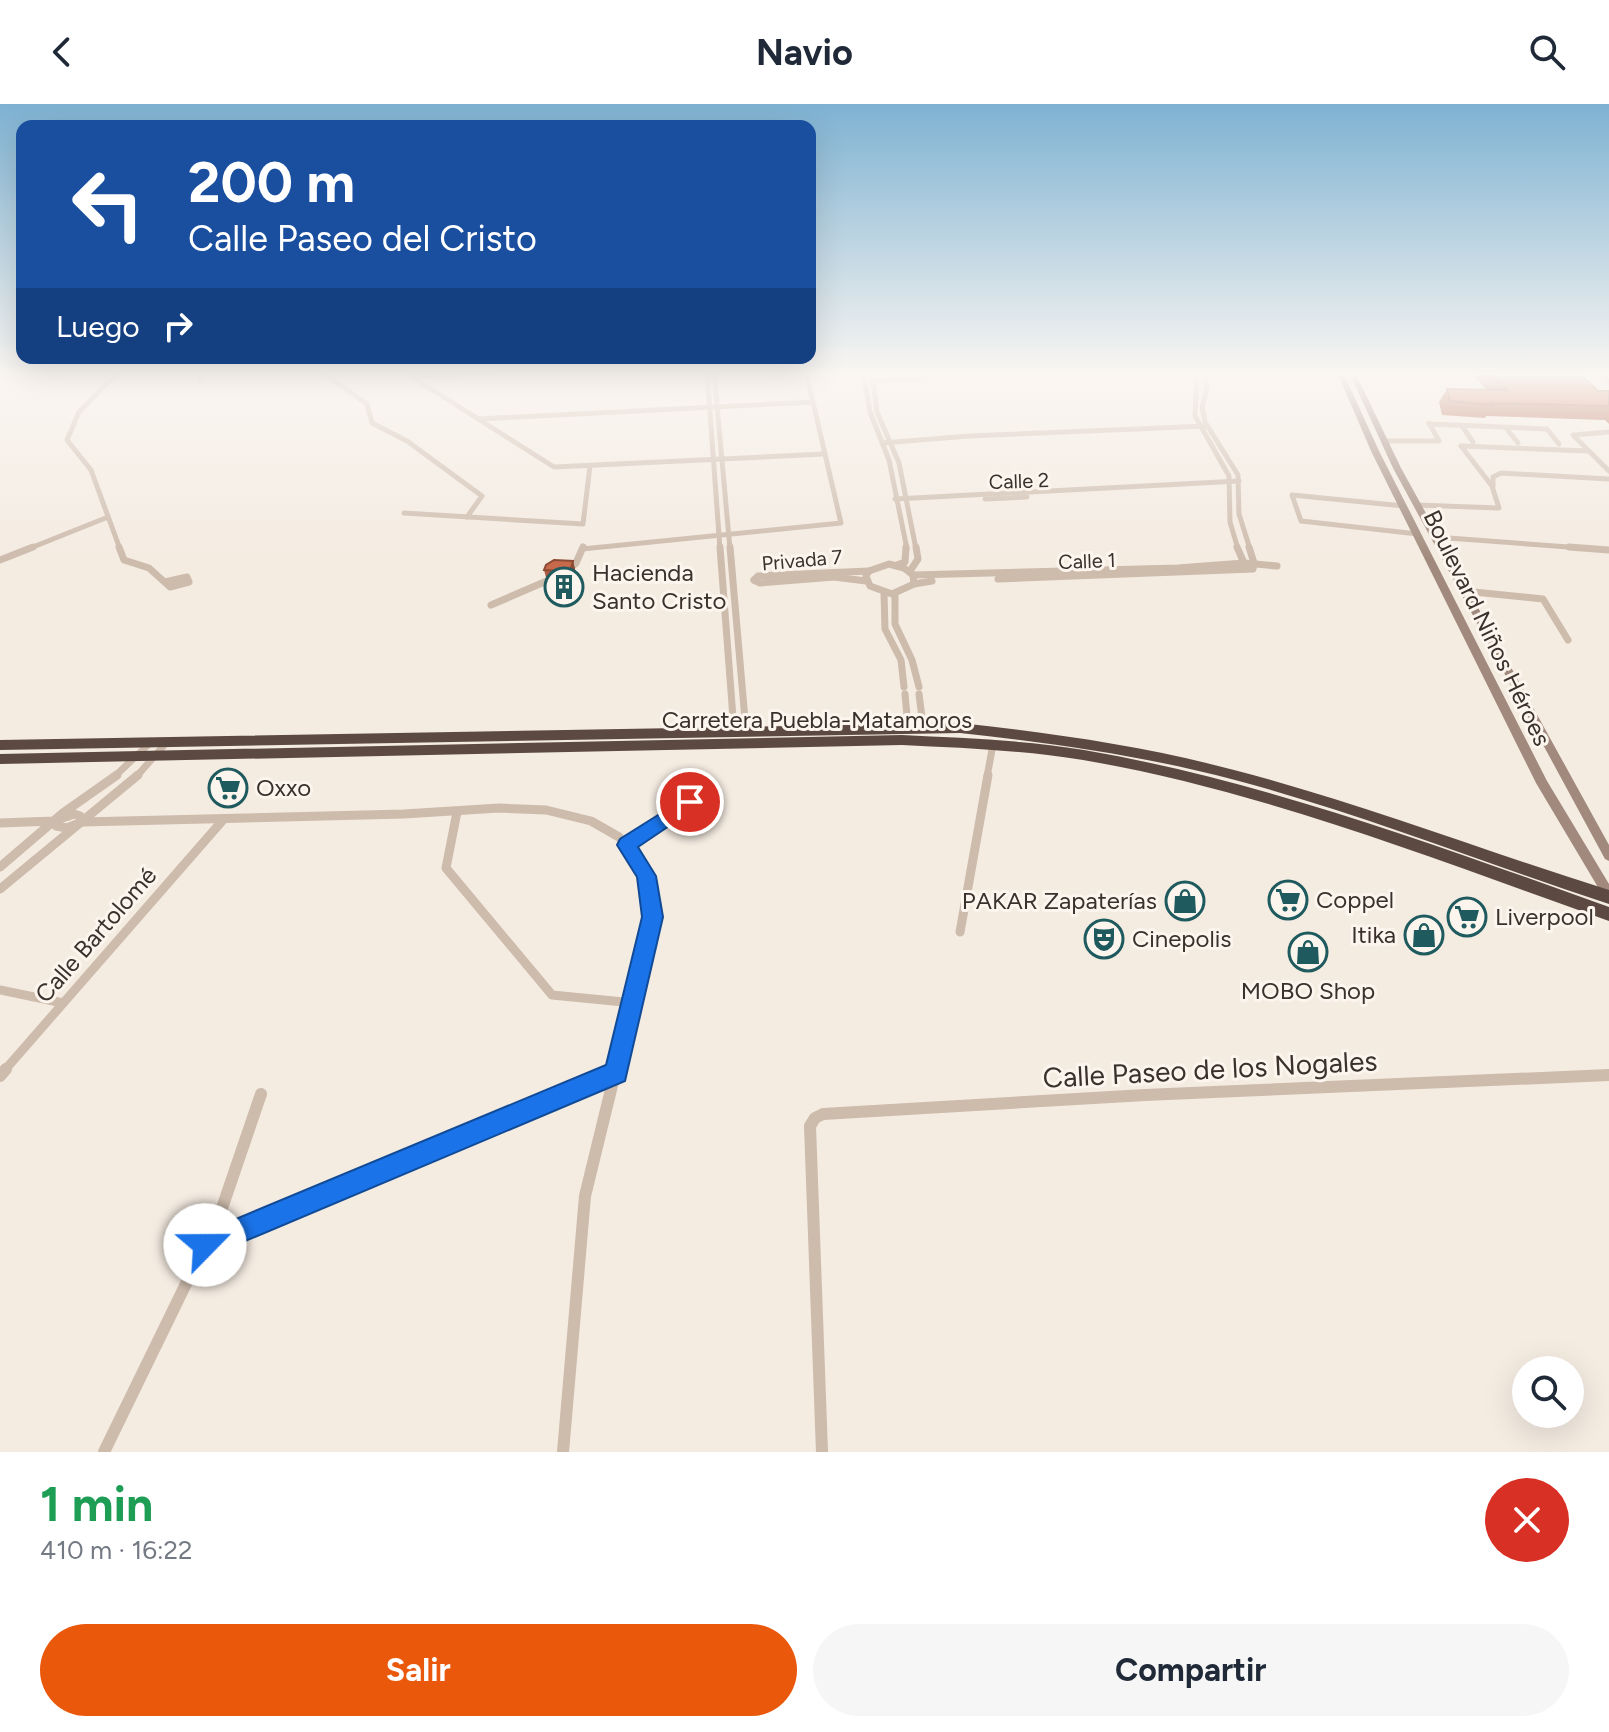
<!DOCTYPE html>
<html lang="es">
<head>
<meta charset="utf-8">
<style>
  :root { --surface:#fff; --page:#f6f6f7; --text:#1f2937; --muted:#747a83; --accent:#ea580c }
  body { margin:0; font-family:Figtree,sans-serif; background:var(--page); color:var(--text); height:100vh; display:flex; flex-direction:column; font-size:30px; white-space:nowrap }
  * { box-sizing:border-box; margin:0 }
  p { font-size:26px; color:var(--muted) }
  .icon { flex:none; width:44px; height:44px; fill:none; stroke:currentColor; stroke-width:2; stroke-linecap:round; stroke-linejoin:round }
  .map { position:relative; height:1348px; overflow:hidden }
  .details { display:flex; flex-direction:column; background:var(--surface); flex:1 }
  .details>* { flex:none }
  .banner { position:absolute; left:16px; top:16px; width:800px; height:244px; border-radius:16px; box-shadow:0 8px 32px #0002; background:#1a4fa0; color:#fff; overflow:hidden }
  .buttons { position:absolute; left:1512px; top:1252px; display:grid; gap:16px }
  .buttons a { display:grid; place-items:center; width:72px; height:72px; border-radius:50%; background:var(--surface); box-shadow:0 8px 32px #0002; font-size:40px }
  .pin { position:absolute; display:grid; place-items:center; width:68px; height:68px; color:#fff; margin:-34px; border:4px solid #fff; border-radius:50%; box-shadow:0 2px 8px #0007 }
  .me { position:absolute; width:88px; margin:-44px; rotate:67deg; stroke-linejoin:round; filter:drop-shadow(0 0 6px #0008) }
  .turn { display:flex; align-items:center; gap:28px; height:168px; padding:0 40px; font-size:36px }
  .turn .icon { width:104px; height:104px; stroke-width:2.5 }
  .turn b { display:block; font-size:56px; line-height:68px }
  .then { display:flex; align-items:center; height:76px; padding:0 40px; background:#0003; gap:16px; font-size:30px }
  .round { display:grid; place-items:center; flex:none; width:84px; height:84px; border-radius:42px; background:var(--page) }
  .summary { display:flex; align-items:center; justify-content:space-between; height:136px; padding:0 40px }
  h1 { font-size:48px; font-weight:700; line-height:60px; color:#1e9e55 }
  .cta { display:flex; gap:16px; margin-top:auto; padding:16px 40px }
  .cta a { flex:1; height:92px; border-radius:48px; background:var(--accent); color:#fff; font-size:32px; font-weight:700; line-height:92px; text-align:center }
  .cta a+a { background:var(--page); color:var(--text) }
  header { display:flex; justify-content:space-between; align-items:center; height:104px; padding:0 40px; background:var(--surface); font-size:36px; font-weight:700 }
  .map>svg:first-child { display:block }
</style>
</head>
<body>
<header><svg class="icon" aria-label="back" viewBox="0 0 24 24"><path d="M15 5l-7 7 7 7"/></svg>Navio<svg class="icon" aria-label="search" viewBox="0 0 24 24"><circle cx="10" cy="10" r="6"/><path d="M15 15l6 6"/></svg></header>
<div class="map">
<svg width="1609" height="1348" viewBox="0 0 1609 1348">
  <rect width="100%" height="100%" fill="#f4ebe1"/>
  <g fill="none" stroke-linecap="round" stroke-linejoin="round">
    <g stroke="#cdbbac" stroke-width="5">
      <path d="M118 268 79 308 67 336 91 366 120 445"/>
      <path d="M322 268 367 300 372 319 407 337 482 392 467 413"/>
      <path d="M707 268 720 445"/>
      <path d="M714 268 730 445"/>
      <path d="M863 268 870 308 889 356 907 445"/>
      <path d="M1197 268 1195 312 1229 372 1230 418 1238 445"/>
      <path d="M1205 268 1207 284 1202 303 1205 318 1238 371 1239 410 1250 445"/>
      <path d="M1600 268 1609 278"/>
      <path d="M412 273 554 363 824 350"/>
      <path d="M412 273 522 268"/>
      <path d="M200 277 202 268"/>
      <path d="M871 277 1022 268"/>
      <path d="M873 277 877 308 899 359 916 445"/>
      <path d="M478 315 813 298"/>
      <path d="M1429 320 1547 325 1559 340"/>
      <path d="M1462 322 1473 338"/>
      <path d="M1506 324 1518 339"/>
      <path d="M1609 328 1573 331 1609 367"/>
      <path d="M1384 337H1439L1429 319"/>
      <path d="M882 339 969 332 1207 322"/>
      <path d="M1461 342 1588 347"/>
      <path d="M1493 382V373L1501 369 1609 375"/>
      <path d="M895 395 1239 377"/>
      <path d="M985 395 1027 393"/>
      <path d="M1417 401 1499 404 1492 382 1461 342"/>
      <path d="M1404 402 1292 391 1301 417 1418 430"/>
      <path d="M404 409 583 420 590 362"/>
      <path d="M1435 433 1596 445"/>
      <path d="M28 445 108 413"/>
      <path d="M582 445 841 419 806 268"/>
    </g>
    <g stroke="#cdbbac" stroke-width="7">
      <path d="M119 443 124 456 149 464 170 483 189 478 187 473 165 478"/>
      <path d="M720 443 734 627"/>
      <path d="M730 443 746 627"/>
      <path d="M1237 443 1244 459"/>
      <path d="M1249 443 1254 459"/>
      <path d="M1569 443 1609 446"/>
      <path d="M0 456 33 443"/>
      <path d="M889 460 904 464 913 471 914 480 892 490 870 482 866 472 869 467Z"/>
      <path d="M897 461 905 458 906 443"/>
      <path d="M568 466 576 459 583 443"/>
      <path d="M910 467 918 455 916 443"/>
      <path d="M913 471 1178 464 1244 459 1277 462"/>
      <path d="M998 475 1253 465 1254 459"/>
      <path d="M754 476 758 472 869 467"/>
      <path d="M754 476 760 479 834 473 866 477"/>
      <path d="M914 480 932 477"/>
      <path d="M1464 487 1543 495 1568 536"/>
      <path d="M884 489 885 525 901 556 904 583"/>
      <path d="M895 490V520L912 556 919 583"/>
      <path d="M491 501 556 473"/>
      <path d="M905 590 908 623"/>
      <path d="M919 590 923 622"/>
      <path d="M114 673 151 638"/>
      <path d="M136 673 167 638"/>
      <path d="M987 673 993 640"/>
    </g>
    <g stroke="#cdbbac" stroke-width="9">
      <path d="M457 708 446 764 552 891 634 899"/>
      <path d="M54 717 56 722 67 724 82 718 404 710 499 704 546 706 591 717 619 733 637 755 647 782 653 813 615 967"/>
      <path d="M0 719 54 717 74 710 80 712 82 718"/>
      <path d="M627 741 690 698"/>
      <path d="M0 763 63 709 117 671"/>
      <path d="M0 785 138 671"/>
      <path d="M960 828 988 671"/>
      <path d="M0 886 63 899"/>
      <path d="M4 967 223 716"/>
    </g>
    <g stroke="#cdbbac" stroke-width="12">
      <path d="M0 972 6 965"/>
      <path d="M205 1141 616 969"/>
      <path d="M104 1348 220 1110 261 990"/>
      <path d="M563 1348 585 1092 616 965"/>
      <path d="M822 1348 810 1022 815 1014 823 1010 1145 991 1609 971"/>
    </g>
    <g fill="#a18a7d" fill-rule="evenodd">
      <path d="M16 268H39L0 274V270Z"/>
      <path d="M1337 268H1343L1379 347 1547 677 1609 780V796L1605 795 1536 679 1371 347Z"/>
      <path d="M1349 268H1355L1401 364 1609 741V757L1605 755 1393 364Z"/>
    </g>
    <g fill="#5c4a42" fill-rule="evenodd">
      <path d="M960 619C1052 629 1144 642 1234 666 1361 699 1484 747 1609 786V800C1484 759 1362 710 1235 676 1145 652 1052 639 960 629L0 646V636Z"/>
      <path d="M902 631C963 634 1024 636 1084 646 1264 677 1438 742 1609 803V817C1437 756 1264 687 1083 656 1023 646 962 644 902 641L0 660V650Z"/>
    </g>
  </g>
  <g fill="#ac5a40">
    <path d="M1470 268H1578L1598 287H1609V320L1605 316 1486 312 1485 314 1442 311 1439 298 1447 285H1486Z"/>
    <path d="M573 457 578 478 575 488H550L544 466Z"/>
  </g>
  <path fill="#8c4a34" d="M573 457 578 478 575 488 570 467Z"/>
  <g fill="#c8694b" stroke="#8c4a34" stroke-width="2">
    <path d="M1490 268H1578L1598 287H1609V302L1491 299 1493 301 1450 297 1447 285 1507 286Z"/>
    <path d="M554 456 573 457 570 467 544 466 546 461Z"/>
  </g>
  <linearGradient id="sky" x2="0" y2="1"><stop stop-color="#7eb2d2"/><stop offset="0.59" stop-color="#faf6f2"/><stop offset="1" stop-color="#faf6f2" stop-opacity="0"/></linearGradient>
  <rect width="1609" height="457" fill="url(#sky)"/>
  <path fill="#1a73e8" stroke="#114b97" stroke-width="2" d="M690 691 697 693 700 698 697 703 638 743 656 772 663 813 625 977 205 1154 195 1150 191 1141 195 1132 606 961 642 813 637 773 617 741 620 735Z"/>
  <defs>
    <symbol id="building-ring" viewBox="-11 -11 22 22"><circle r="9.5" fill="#fbf5ee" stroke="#1f5a5e" stroke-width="1.5"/><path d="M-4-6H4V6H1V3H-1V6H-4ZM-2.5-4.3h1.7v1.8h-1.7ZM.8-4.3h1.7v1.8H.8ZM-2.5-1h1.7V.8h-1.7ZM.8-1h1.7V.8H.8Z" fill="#1f5a5e"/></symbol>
    <symbol id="supermarket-ring" viewBox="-11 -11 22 22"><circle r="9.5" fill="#fbf5ee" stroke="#1f5a5e" stroke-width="1.5"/><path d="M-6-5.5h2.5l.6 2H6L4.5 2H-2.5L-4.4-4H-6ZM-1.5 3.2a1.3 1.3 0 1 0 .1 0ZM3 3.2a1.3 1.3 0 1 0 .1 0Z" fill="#1f5a5e"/></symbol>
    <symbol id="shop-ring" viewBox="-11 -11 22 22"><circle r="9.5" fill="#fbf5ee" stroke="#1f5a5e" stroke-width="1.5"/><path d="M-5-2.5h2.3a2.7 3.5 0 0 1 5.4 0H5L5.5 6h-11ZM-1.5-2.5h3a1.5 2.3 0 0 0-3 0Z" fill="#1f5a5e"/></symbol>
    <symbol id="theatre-ring" viewBox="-11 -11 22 22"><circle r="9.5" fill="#fbf5ee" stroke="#1f5a5e" stroke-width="1.5"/><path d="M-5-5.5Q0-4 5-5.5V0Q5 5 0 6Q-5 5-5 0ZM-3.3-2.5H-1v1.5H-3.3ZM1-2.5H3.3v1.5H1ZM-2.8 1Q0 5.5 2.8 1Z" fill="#1f5a5e"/></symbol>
  </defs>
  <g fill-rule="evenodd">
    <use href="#building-ring" x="542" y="461" width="44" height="44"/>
    <use href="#supermarket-ring" x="206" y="662" width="44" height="44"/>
    <use href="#supermarket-ring" x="1266" y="774" width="44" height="44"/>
    <use href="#shop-ring" x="1163" y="775" width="44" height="44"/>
    <use href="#supermarket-ring" x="1445" y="791" width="44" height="44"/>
    <use href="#shop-ring" x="1402" y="809" width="44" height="44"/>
    <use href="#theatre-ring" x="1082" y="813" width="44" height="44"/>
    <use href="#shop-ring" x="1286" y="826" width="44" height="44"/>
  </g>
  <g text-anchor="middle" stroke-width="6" stroke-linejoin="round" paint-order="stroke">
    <g font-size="20" fill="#3b302b" stroke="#fbf5ee">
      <text transform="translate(1019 377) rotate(-2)" y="7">Calle 2</text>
      <text transform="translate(802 456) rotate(-5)" y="7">Privada 7</text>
      <text transform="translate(1087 457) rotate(-2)" y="7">Calle 1</text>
    </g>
    <g font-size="24" fill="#3b302b" stroke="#fbf5ee" text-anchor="start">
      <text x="592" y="477">Hacienda<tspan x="592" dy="28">Santo Cristo</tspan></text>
      <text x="256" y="692">Oxxo</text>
      <text x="1316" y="804">Coppel</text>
      <text x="1157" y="805" text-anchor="end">PAKAR Zapaterías</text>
      <text x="1495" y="821">Liverpool</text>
      <text x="1396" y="839" text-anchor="end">Itika</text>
      <text x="1132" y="843">Cinepolis</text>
      <text x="1308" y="895" text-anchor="middle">MOBO Shop</text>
    </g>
    <g font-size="24" fill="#3b302b" stroke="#fbf5ee">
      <text transform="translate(1487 524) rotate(64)" y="8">Boulevard Niños Héroes</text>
      <text x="817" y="624">Carretera Puebla-Matamoros</text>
      <text transform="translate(96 831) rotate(-49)" y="8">Calle Bartolomé</text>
    </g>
    <g font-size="28" fill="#3b302b" stroke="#fbf5ee">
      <text transform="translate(1210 965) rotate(-3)" y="10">Calle Paseo de los Nogales</text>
    </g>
  </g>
</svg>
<div class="buttons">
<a><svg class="icon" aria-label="search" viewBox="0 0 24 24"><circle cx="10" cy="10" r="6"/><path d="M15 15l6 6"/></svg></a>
</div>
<div class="pin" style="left:690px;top:698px;background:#d93025"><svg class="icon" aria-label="arrive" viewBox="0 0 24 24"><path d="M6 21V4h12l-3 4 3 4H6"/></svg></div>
<svg class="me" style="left:205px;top:1141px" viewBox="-20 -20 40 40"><circle r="19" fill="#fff"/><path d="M0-13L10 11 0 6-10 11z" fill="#1a73e8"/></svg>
<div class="banner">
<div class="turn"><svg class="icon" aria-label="left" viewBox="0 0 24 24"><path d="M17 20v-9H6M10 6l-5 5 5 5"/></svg><div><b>200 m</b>Calle Paseo del Cristo</div></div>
<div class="then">Luego<svg class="icon" aria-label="right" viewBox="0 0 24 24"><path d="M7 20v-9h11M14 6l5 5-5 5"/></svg></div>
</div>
</div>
<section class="details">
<div class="summary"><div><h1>1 min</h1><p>410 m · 16:22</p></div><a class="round" style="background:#d93025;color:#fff"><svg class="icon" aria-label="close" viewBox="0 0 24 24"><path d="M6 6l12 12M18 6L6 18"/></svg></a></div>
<div class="cta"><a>Salir</a><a>Compartir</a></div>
</section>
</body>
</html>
